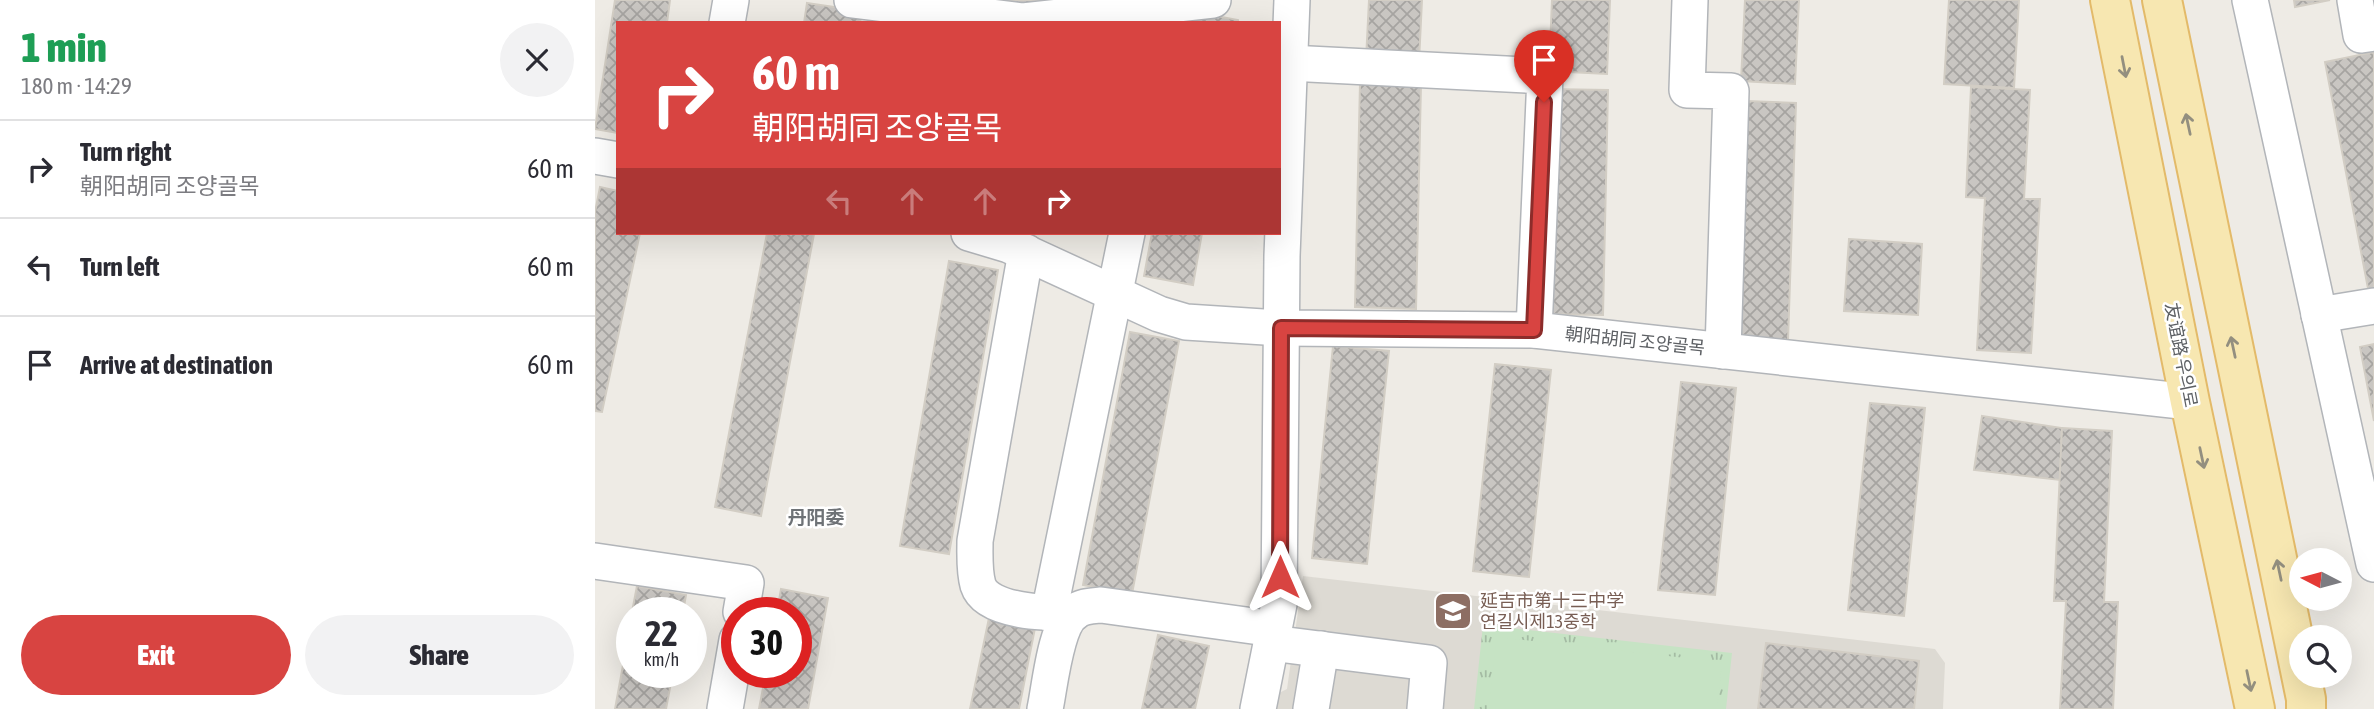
<!DOCTYPE html>
<html lang="en">
<head>
<meta charset="utf-8">
<style>
  :root { --surface:#fff; --page:#f2f2f3; --text:#2b2b33; --muted:#7c7c81; --line:#e1e1e2; --accent:#d84441 }
  body { margin:0; font-family:"Asap Condensed","Noto Sans SC","Noto Sans KR",sans-serif; background:var(--page); color:var(--text); height:100vh; display:flex; flex-direction:column; font-size:26px; white-space:nowrap }
  * { box-sizing:border-box; margin:0 }
  p { font-size:23px; color:var(--muted) }
  .icon { flex:none; width:38px; height:38px; fill:none; stroke:currentColor; stroke-width:2; stroke-linecap:round; stroke-linejoin:round }
  .map { position:relative; flex:1; overflow:hidden }
  .side { display:flex; flex-direction:column; background:var(--surface); width:595px }
  .side>* { flex:none }
  .banner { position:absolute; left:21px; top:21px; width:665px; height:214px; border-radius:0px; box-shadow:0 7px 28px #0002; background:#d84441; color:#fff; overflow:hidden }
  .needle { width:46px; rotate:276deg }
  .fabs { position:absolute; left:1694px; top:548px; display:grid; gap:14px }
  .fabs a { display:grid; place-items:center; width:63px; height:63px; border-radius:50%; background:var(--surface); box-shadow:0 7px 28px #0002; font-size:35px }
  .speed { position:absolute; left:21px; top:597px; display:flex; gap:14px; font-size:35px; font-weight:700; text-align:center }
  .speed>* { display:grid; place-content:center; width:91px; height:91px; border-radius:50%; background:var(--surface); box-shadow:0 7px 28px #0002; line-height:1 }
  .speed small { font-size:18px; font-weight:400 }
  .speed .limit { border:10px solid #d22; background:#fff; color:#111 }
  .pin { position:absolute; display:grid; place-items:center; width:60px; height:60px; color:#fff; margin:-72px -30px; border-radius:50% 50% 50% 0; rotate:-45deg; box-shadow:0 0 7px #0007 }
  .pin .icon { rotate:45deg }
  .me { position:absolute; width:77px; margin:-38px; rotate:0deg; stroke-linejoin:round; filter:drop-shadow(0 0 5px #0008) }
  .turn { display:flex; align-items:center; gap:24px; height:147px; padding:0 21px; font-size:32px }
  .turn .icon { width:91px; height:91px; stroke-width:2.5 }
  .turn b { display:block; font-size:49px; line-height:60px }
  .lanes { display:flex; align-items:center; height:66px; padding:0 21px; background:#0003; justify-content:center; gap:35px; direction:ltr }
  .lanes .off { opacity:.35 }
  .round { display:grid; place-items:center; flex:none; width:74px; height:74px; border-radius:37px; background:var(--page) }
  .summary { display:flex; align-items:center; justify-content:space-between; height:119px; padding:0 21px }
  h1 { font-size:42px; font-weight:800; line-height:52px; color:#1e9e55 }
  .button { display:flex; gap:14px; margin-top:auto; padding:14px 21px }
  .button a { flex:1; height:80px; border-radius:42px; background:var(--accent); color:#fff; font-size:28px; font-weight:800; line-height:80px; text-align:center }
  .button a+a { background:var(--page); color:var(--text) }
  ul { padding:0; list-style:none }
  li { display:flex; align-items:center; gap:21px; height:98px; padding:0 21px; border-top:2px solid var(--line) }
  li div { flex:1 }
  li b { display:block; font-size:26px }
  li em { font-style:normal }
  main { display:flex; flex:1; min-height:0 }
  .map>svg:first-child { display:block }
</style>
</head>
<body>
<main>
<section class="side">
<div class="summary"><div><h1>1 min</h1><p>180 m · 14:29</p></div><a class="round"><svg class="icon" aria-label="close" viewBox="0 0 24 24"><path d="M6 6l12 12M18 6L6 18"/></svg></a></div>
<ul>
<li><svg class="icon" aria-label="right" viewBox="0 0 24 24"><path d="M7 20v-9h11M14 6l5 5-5 5"/></svg><div><b>Turn right</b><p>朝阳胡同 조양골목</p></div><em>60 m</em></li>
<li><svg class="icon" aria-label="left" viewBox="0 0 24 24"><path d="M17 20v-9H6M10 6l-5 5 5 5"/></svg><div><b>Turn left</b></div><em>60 m</em></li>
<li><svg class="icon" aria-label="arrive" viewBox="0 0 24 24"><path d="M6 21V4h12l-3 4 3 4H6"/></svg><div><b>Arrive at destination</b></div><em>60 m</em></li>
</ul>
<div class="button"><a>Exit</a><a>Share</a></div>
</section>
<div class="map">
<svg width="1779" height="709" viewBox="0 0 1779 709">
  <defs>
    <pattern id="grass-tufts" width="24" height="20" patternUnits="userSpaceOnUse" patternTransform="scale(1.75)"><rect width="24" height="20" fill="#c6e3c4"/><path d="M3 7l-1-3M5 7V3M7 7l1-3M15 17l-1-3M17 17v-4M19 17l1-3" fill="none" stroke="#a4bba3"/></pattern>
    <pattern id="building-cross-hatch" width="8" height="8" patternUnits="userSpaceOnUse" patternTransform="scale(1.75)"><rect width="8" height="8" fill="#c9c6c2"/><path d="M0 0l8 8M0 8l8-8" fill="none" stroke="#a6a4a1"/></pattern>
  </defs>
  <rect width="100%" height="100%" fill="#eeebe5"/>
  <path fill="#dddad3" d="M708 576 1340 649 1350 663 1348 709H670L672 699 692 689Z"/>
  <path fill="url(#grass-tufts)" d="M888 625 1137 653 1131 709H879Z"/>
  <path fill="#c6e3c4" d="M902 637 1127 662 1122 709H894Z"/>
  <g fill="url(#building-cross-hatch)" stroke="#d2cdc4" stroke-width="2">
    <path d="M20 0H75L72 23H23V133L0 129Z"/>
    <path d="M408 0H460L408 8Z"/>
    <path d="M774 0H827L824 62 771 60Z"/>
    <path d="M957 0H1015L1012 74 954 71Z"/>
    <path d="M1150 0H1204L1200 84 1146 81Z"/>
    <path d="M1354 0H1424L1419 88 1349 84Z"/>
    <path d="M1699 0H1735L1700 7Z"/>
    <path d="M212 3 267 11 265 23H209Z"/>
    <path d="M595 11 643 20V23H593Z"/>
    <path d="M1779 52V298L1775 299 1730 62Z"/>
    <path d="M765 83 826 84 821 309 760 307Z"/>
    <path d="M1376 87 1435 90 1429 199H1445L1436 353 1382 350 1390 198 1371 197Z"/>
    <path d="M952 89 1013 90 1008 315 947 314Z"/>
    <path d="M1150 101 1201 103 1193 341 1142 339Z"/>
    <path d="M5 187 23 191V233H45L7 412 0 411V212Z"/>
    <path d="M172 233 219 234 166 516 120 507Z"/>
    <path d="M557 233H607L598 285 549 276Z"/>
    <path d="M1254 239 1327 244 1323 315 1249 311Z"/>
    <path d="M354 261 403 270 354 554 305 546Z"/>
    <path d="M535 332 584 341 537 594 488 585Z"/>
    <path d="M1779 344V421L1765 347Z"/>
    <path d="M738 346 794 351 772 564 717 558Z"/>
    <path d="M900 364 956 370 934 577 878 571Z"/>
    <path d="M1086 382 1141 388 1120 595 1063 590Z"/>
    <path d="M1275 403 1330 408 1309 616 1253 610Z"/>
    <path d="M1387 416 1467 428 1465 480 1379 470Z"/>
    <path d="M1467 428 1517 431 1509 602H1523L1518 709H1465L1471 601H1459Z"/>
    <path d="M42 586 91 595 88 612H37Z"/>
    <path d="M186 589 233 598 213 709H164L171 672H201V612H182Z"/>
    <path d="M37 616V672H78L71 709H20Z"/>
    <path d="M394 618 440 628 424 709H375Z"/>
    <path d="M563 635 614 646 600 709H547Z"/>
    <path d="M1171 643 1324 661 1319 709H1163Z"/>
  </g>
  <g fill="none" stroke-linecap="round" stroke-linejoin="round">
    <defs>
      <g id="minor">
        <path d="M257 0 428 21 618 0"/>
        <path d="M1095 0 1092 90 1136 91 1128 351"/>
        <path d="M1655 0 1779 564"/>
        <path d="M1760 0 1766 35 1779 33"/>
        <path d="M132 23 136 0"/>
        <path d="M694 63 950 76 939 330"/>
        <path d="M0 156 23 160"/>
        <path d="M374 233 414 245 564 314 591 322 686 328 939 330 1595 402"/>
        <path d="M431 252 380 541C380 556 379 571 383 585 392 613 454 613 479 613"/>
        <path d="M1724 315 1779 306"/>
        <path d="M0 561 151 583 146 612"/>
        <path d="M454 613 532 233"/>
        <path d="M677 643 834 663 830 709"/>
        <path d="M130 709 142 640"/>
        <path d="M450 709C455 686 460 627 479 612 487 606 496 606 506 605L679 629"/>
        <path d="M663 709 684 604 687 256 697 0"/>
        <path d="M716 709 726 649"/>
      </g>
      <g id="major">
        <path d="M1515 0 1595 402 1660 709"/>
        <path d="M1567 0 1711 699V709"/>
      </g>
    </defs>
    <use href="#minor" stroke="#b2b5b9" stroke-width="38"/>
    <use href="#major" stroke="#e3ba69" stroke-width="42"/>
    <use href="#minor" stroke="#fff" stroke-width="35"/>
    <use href="#major" stroke="#f7e7b1" stroke-width="38"/>
  </g>
  <defs><path id="oneway-shaft" d="M-6 0H5M1.5-3L5.5 0L1.5 3" fill="none" stroke-width="1.6" stroke-linecap="round" stroke-linejoin="round" transform="scale(1.75)"/></defs>
  <g stroke="#938f7f">
    <use href="#oneway-shaft" transform="translate(1529 67) rotate(79)"/>
    <use href="#oneway-shaft" transform="translate(1593 124) rotate(-102)"/>
    <use href="#oneway-shaft" transform="translate(1638 347) rotate(-102)"/>
    <use href="#oneway-shaft" transform="translate(1607 458) rotate(78)"/>
    <use href="#oneway-shaft" transform="translate(1684 570) rotate(-102)"/>
    <use href="#oneway-shaft" transform="translate(1654 681) rotate(78)"/>
  </g>
  <g fill="none" stroke-linecap="round" stroke-linejoin="round">
    <defs>
      <path id="route" d="M685 577 686 328 939 330 949 102"/>
    </defs>
    <use href="#route" stroke="#8c2c2a" stroke-width="18"/>
    <use href="#route" stroke="#d84441" stroke-width="12"/>
  </g>
  <defs>
    <symbol id="school-square" viewBox="-11 -11 22 22"><rect x="-9" y="-9" width="18" height="18" rx="4" fill="#8d6e63" stroke="#fff"/><path d="M0-5L7-2L0 1L-7-2ZM-4 1L0 2.5L4 1V4Q0 6-4 4Z" fill="#fff"/></symbol>
  </defs>
  <g fill-rule="evenodd">
    <use href="#school-square" x="836" y="589" width="44" height="44"/>
  </g>
  <g text-anchor="middle" stroke-width="5" stroke-linejoin="round" paint-order="stroke">
    <g font-size="18" fill="#5d6064" stroke="#fff">
      <text transform="translate(1040 341) rotate(6)" y="6">朝阳胡同 조양골목</text>
      <text transform="translate(1586 355) rotate(79)" y="6">友谊路 우의로</text>
    </g>
    <g font-size="18" fill="#785e54" stroke="#fff" text-anchor="start">
      <text x="885" y="607">延吉市第十三中学<tspan x="885" dy="21">연길시제13중학</tspan></text>
    </g>
    <g font-size="19" font-weight="bold" fill="#6e7276" stroke="#fff">
      <text x="221" y="524">丹阳委</text>
    </g>
  </g>
</svg>
<div class="fabs">
<a><svg class="needle" viewBox="-14 -14 28 28"><path d="M0-13l5 13h-10z" fill="#e53935"/><path d="M0 13l5-13h-10z" fill="#7c7c81"/></svg></a>
<a><svg class="icon" aria-label="search" viewBox="0 0 24 24"><circle cx="10" cy="10" r="6"/><path d="M15 15l6 6"/></svg></a>
</div>
<div class="speed"><div>22<small>km/h</small></div><div class="limit">30</div></div>
<div class="pin" style="left:949px;top:102px;background:#d93025"><svg class="icon" aria-label="arrive" viewBox="0 0 24 24"><path d="M6 21V4h12l-3 4 3 4H6"/></svg></div>
<svg class="me" style="left:685px;top:577px" viewBox="-20 -20 40 40"><path d="M0-17L14 15 0 8-14 15z" fill="#d84441" stroke="#fff" stroke-width="4"/></svg>
<div class="banner">
<div class="turn"><svg class="icon" aria-label="right" viewBox="0 0 24 24"><path d="M7 20v-9h11M14 6l5 5-5 5"/></svg><div><b>60 m</b>朝阳胡同 조양골목</div></div>
<div class="lanes"><svg class="icon off" aria-label="left" viewBox="0 0 24 24"><path d="M17 20v-9H6M10 6l-5 5 5 5"/></svg><svg class="icon off" aria-label="ahead" viewBox="0 0 24 24"><path d="M12 20V5M6 11l6-6 6 6"/></svg><svg class="icon off" aria-label="ahead" viewBox="0 0 24 24"><path d="M12 20V5M6 11l6-6 6 6"/></svg><svg class="icon" aria-label="right" viewBox="0 0 24 24"><path d="M7 20v-9h11M14 6l5 5-5 5"/></svg></div>
</div>
</div>
</main>
</body>
</html>
